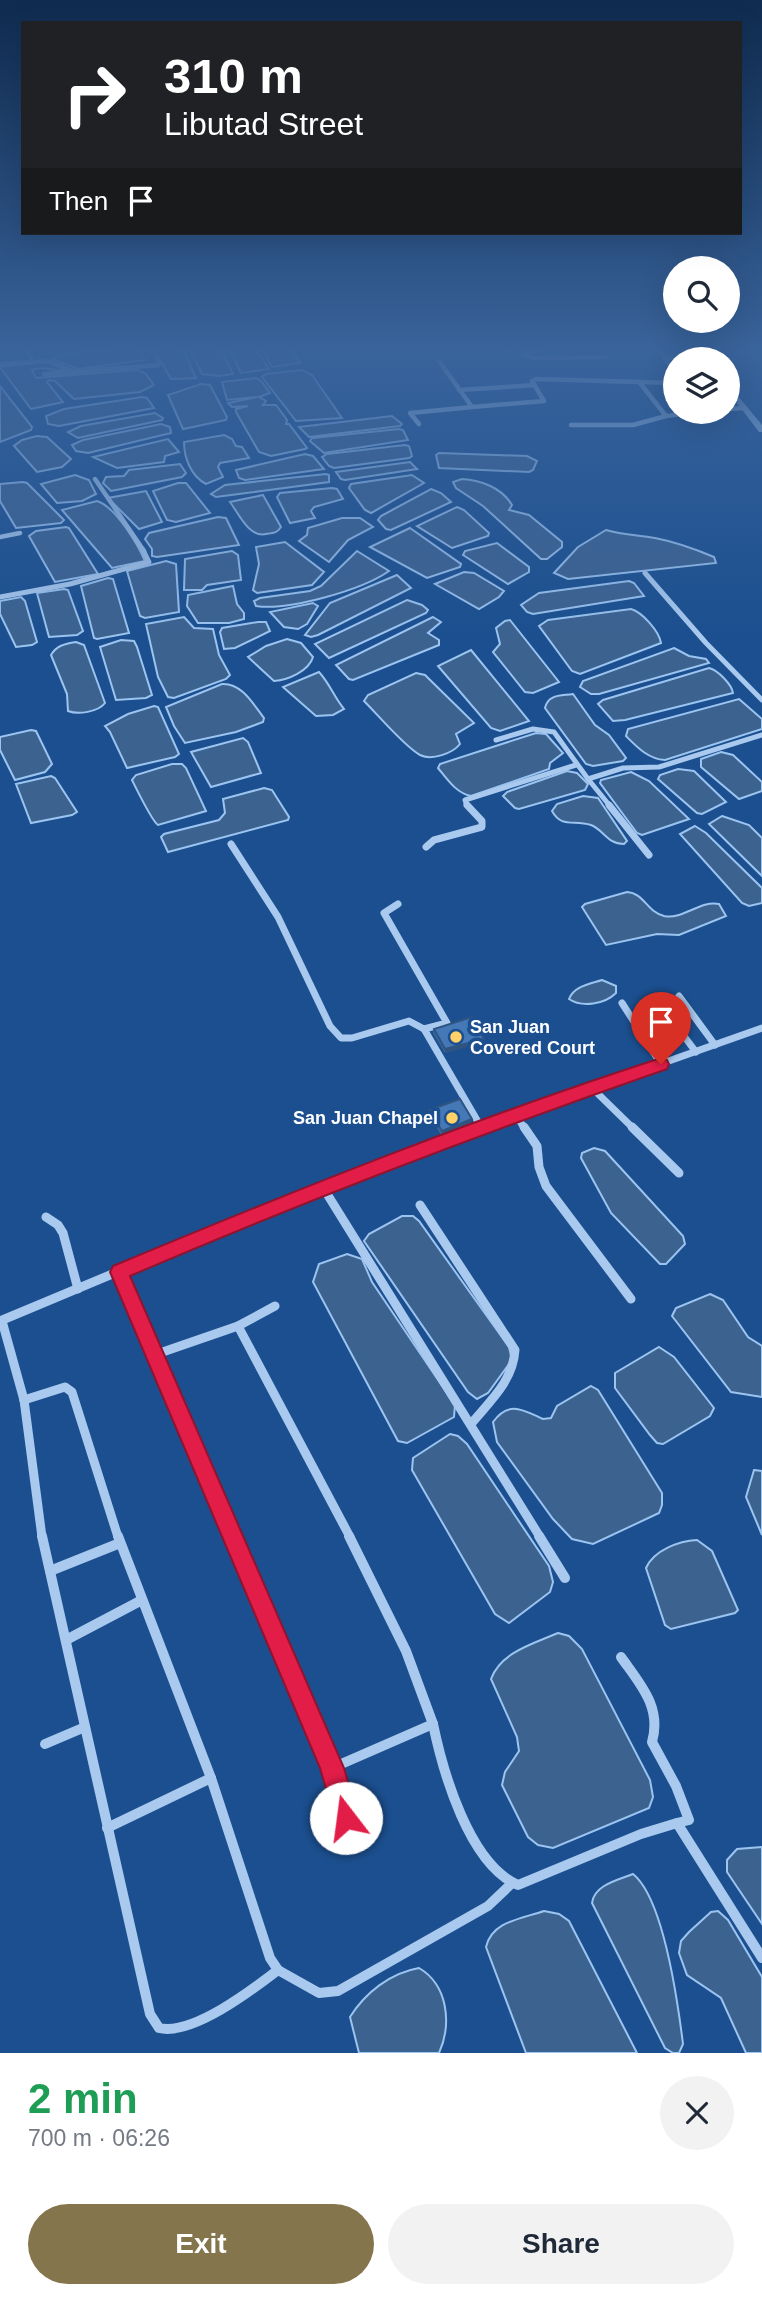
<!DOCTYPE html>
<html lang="en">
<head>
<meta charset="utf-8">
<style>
  :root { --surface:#fff; --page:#f2f2f3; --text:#1f2937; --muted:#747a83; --accent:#84754c }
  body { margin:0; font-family:Arial,sans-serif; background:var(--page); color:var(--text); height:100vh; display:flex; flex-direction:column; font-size:26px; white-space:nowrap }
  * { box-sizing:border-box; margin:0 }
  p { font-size:23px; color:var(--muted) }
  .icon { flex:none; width:38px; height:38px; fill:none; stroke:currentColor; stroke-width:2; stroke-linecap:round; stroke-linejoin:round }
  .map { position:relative; height:2053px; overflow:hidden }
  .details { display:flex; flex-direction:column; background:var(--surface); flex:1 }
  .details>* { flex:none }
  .hud { position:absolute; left:21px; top:21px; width:721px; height:214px; border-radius:0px; box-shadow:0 7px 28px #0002; background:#202124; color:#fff; overflow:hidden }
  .controls { position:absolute; left:663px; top:256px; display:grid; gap:14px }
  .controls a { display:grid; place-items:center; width:77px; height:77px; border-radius:50%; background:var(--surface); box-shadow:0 7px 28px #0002; font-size:35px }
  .pin { position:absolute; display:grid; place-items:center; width:60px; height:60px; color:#fff; margin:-72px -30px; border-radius:50% 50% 50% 0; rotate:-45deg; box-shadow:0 0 7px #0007 }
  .pin .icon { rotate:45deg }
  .me { position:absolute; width:77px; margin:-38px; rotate:345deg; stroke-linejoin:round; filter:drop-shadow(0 0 5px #0008) }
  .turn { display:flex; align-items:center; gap:24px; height:147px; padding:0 28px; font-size:32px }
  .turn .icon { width:91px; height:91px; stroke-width:2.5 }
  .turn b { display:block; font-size:49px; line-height:60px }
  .then { display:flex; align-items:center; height:66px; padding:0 28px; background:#0003; gap:14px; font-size:26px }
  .round { display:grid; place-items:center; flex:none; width:74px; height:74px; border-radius:37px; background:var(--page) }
  .overview { display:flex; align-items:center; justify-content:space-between; height:119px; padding:0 28px }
  h1 { font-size:42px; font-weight:600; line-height:52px; color:#1e9e55 }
  .action { display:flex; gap:14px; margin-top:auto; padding:14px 28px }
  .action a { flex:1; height:80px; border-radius:42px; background:var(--accent); color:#fff; font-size:28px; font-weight:600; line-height:80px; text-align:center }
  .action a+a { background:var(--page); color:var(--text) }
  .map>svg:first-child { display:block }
</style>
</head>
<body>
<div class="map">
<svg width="762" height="2053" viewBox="0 0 762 2053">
  <rect width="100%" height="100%" fill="#1b4f8f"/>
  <g fill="#3c6290" stroke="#9cc4f0" stroke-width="2">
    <path d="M111 349H138L145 360 78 369 53 359 59 355Z"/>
    <path d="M154 349H183L196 378 171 379Z"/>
    <path d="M190 349H221L233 374 219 376 202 374Z"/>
    <path d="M229 349H256L269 369 241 373Z"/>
    <path d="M262 349H292L300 363 272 367Z"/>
    <path d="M47 362 67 370C53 372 45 365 32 370L36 378 137 370 145 373 154 385 140 392 74 399 55 381 49 380 47 382 63 402 31 409 0 367Z"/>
    <path d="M302 370 312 375 342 418 296 421 262 377 266 374Z"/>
    <path d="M256 378 261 381 270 393 259 397 266 401 263 405H276L287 420 286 424H289L307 448 305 449 271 456 259 452 236 412V409L248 406 232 407 228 403 257 397 227 400 222 382Z"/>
    <path d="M201 384 210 385 227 417 226 420 183 429 168 395Z"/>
    <path d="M0 386 32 427 31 430 0 442Z"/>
    <path d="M142 397 147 398 154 408 59 426 48 424 46 416 64 409Z"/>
    <path d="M155 413 163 418 162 420 78 438 68 432 81 426Z"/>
    <path d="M392 416 402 424 400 426 309 437 299 427Z"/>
    <path d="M161 424 170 427 171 433 88 453 76 451 72 445 83 440Z"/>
    <path d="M399 429 403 430 408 440 324 453 310 441 312 438Z"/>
    <path d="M224 435 232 439 236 446 242 447 249 458 220 463 218 467 223 477 206 484C191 476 184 458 184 442Z"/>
    <path d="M37 436 47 437 71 459 62 467 37 472 14 446 22 440Z"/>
    <path d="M168 439 179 452 165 456 164 462 117 468 93 457Z"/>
    <path d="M405 445 409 446 412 456 409 458 334 468 329 466 322 457 327 454Z"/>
    <path d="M439 453 527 456 537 461 533 470 529 472 439 468 436 455Z"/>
    <path d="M305 454 313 456 324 469 245 480 239 478 236 470Z"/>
    <path d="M410 462 417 469 345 480 341 479 336 472Z"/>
    <path d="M180 464 186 473 182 477 111 491 103 483 106 477 124 476 129 470Z"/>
    <path d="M326 474 329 475V482L216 497 211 494 225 485Z"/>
    <path d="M75 475 89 480 96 494 82 501 57 503 41 484Z"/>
    <path d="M412 475 424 483 371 513 365 510 349 488 351 484Z"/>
    <path d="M462 479C481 480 502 488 512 505L509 510 529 515 562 542V547L547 559H541L483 506 456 488 453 482Z"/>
    <path d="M23 482 27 483 64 520 61 523 16 528 0 501V484Z"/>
    <path d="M178 483H186L210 513 176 522 167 520 153 491Z"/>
    <path d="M332 488 337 489 343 499 314 507 311 511 315 518 290 523 277 497 280 493Z"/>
    <path d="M431 489 441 493 451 502 391 530 386 529 378 520 381 516Z"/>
    <path d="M146 491 162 522 139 529 108 498Z"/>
    <path d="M263 495 281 527C277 533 274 533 266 534 249 538 239 514 230 502Z"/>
    <path d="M97 501C116 507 138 545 145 561L112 568 62 510Z"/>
    <path d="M457 507 464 510 489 533 488 536 452 548 417 526Z"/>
    <path d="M218 517 226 518 239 545 157 557 152 556V549L145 539 149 533Z"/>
    <path d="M342 518H360L373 527 348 540 329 562 299 541 307 535 308 528Z"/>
    <path d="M66 527 69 528 98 574 55 582 29 536 36 531Z"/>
    <path d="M410 528 461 564 460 567 427 578 370 547Z"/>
    <path d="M606 530C623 535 638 535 655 538 676 542 695 549 714 557L716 563 568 579 554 573 578 547Z"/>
    <path d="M285 542 324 572 312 585 257 593 253 590 259 564 256 547Z"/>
    <path d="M497 543 529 567V572L508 584 463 555 465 551Z"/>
    <path d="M232 551 238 555 241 580 207 585 202 590H184L185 559Z"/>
    <path d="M357 551 389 571C362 590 288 611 256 606L254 601 260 598 310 591 321 586Z"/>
    <path d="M166 561 176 564 179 612 145 618 140 616 127 571Z"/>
    <path d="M464 572 474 573 504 591 499 597 479 609 435 584Z"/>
    <path d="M397 575 411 588 318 635 311 637 305 635 330 603Z"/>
    <path d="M108 578 113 579 129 633 97 639 94 638 81 586Z"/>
    <path d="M629 581 634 583 644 596 533 614 527 612 521 605 539 593Z"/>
    <path d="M233 586 237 604 244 613V619L229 623H198L187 606 188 595Z"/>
    <path d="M64 589 68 590 83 631 77 635 49 637 37 593Z"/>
    <path d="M21 597 25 601 37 642 32 645 16 647 0 614V601Z"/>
    <path d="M407 600 422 605 428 610 426 613 329 658 315 644Z"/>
    <path d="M313 603 318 606 307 624 298 629 284 627 270 612Z"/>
    <path d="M631 609C642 612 659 631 661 643L580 674 572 671 539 626 548 620Z"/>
    <path d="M184 617 194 628 213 629 219 655 230 675 226 679 174 698 168 697 158 677 146 624Z"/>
    <path d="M433 617 441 622 428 633 439 640V645L353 680 349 679 336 665Z"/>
    <path d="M510 620 559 682 533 693 525 692 493 652 500 644 496 628 505 621Z"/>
    <path d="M258 622H266L270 631 235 648 224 649 220 632 222 628Z"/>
    <path d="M287 639 301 643 313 657C309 671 288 680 274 681L248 657 266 646Z"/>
    <path d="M121 640 134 641 137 647 152 695 146 698 116 700 100 647Z"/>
    <path d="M76 642 84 645 105 703C98 712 78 715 68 711L67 694 51 655C57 645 65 644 76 642Z"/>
    <path d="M674 648 689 656 706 659 709 663 599 694H591L580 687 583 681Z"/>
    <path d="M471 650 529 721 500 731 491 728 438 666Z"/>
    <path d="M709 668C718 670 732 685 733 693L625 720 613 721 598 704 603 700Z"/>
    <path d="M319 672C330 684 334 697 344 709L333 715 316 716 283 687Z"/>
    <path d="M416 673 425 675 474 723 456 734 460 744C453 753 432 761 420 755 405 747 378 715 364 701L368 695Z"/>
    <path d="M222 684C242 683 253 704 264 718L263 722 236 732 185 743 174 726 166 707Z"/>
    <path d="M573 694 595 725 609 735 626 758 623 761 593 766 586 764 545 708C548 694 561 696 573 694Z"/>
    <path d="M739 699 762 719V729L665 760C648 759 637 747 626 736L628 729Z"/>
    <path d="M154 706 158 707 179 754 175 757 127 768 110 732 105 726 128 714Z"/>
    <path d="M31 730 36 731 52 764 45 772 15 780 0 750V737Z"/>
    <path d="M536 733 546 734 563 753 550 763 549 769 471 796C456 793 447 779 438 768L440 764Z"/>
    <path d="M243 738 248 742 261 773 211 787 191 752Z"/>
    <path d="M721 752 733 755 762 782V791L739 799 701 767V759Z"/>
    <path d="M172 764H182L186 768 206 811 158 825C152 821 137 790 132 780L136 775Z"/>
    <path d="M678 769 694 771 726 802 702 814 697 813 658 779 660 775Z"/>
    <path d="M567 771 577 773 588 784 585 790 519 809 515 808 503 796 507 792Z"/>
    <path d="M631 772 649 781 689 819 642 835 637 833 600 783 601 780Z"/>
    <path d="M51 776 55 778 77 812 72 815 31 823 16 784Z"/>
    <path d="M264 788 272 790 289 817 288 820 168 852 161 837 164 834 219 820 225 813 223 799Z"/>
    <path d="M583 796 598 798 627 841 624 844C607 844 604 830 591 825 574 819 562 829 552 811L557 804Z"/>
    <path d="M722 816 749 825 762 838V876L709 824Z"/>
    <path d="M695 826 706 833 762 888V903L749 906 742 903 680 834Z"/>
    <path d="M627 892C644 893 647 912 664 916 683 920 700 900 719 904L726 916 679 935 657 934 606 945 582 907 585 904Z"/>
    <path d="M602 980 616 986V993C605 1004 582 1008 569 999 574 986 590 984 602 980Z"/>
    <path d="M594 1148 605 1151 683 1236 685 1244 666 1264H660L611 1213 581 1158 582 1153Z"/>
    <path d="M402 1216H413L419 1221 509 1347 512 1360 488 1393 477 1399 468 1392 364 1241 369 1234Z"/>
    <path d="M347 1254 362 1259 372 1282 455 1405 454 1417 407 1443 398 1441 313 1282 319 1264Z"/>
    <path d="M710 1294 723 1300 748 1337 762 1346V1397L731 1392 672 1316 676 1308Z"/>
    <path d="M659 1347 674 1357 714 1408 710 1416 663 1444 657 1443 650 1435 615 1388V1373Z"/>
    <path d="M591 1386 598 1390 662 1493V1505L659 1513 593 1544 572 1539 553 1519 497 1442 493 1422C509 1400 523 1410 543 1419L551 1418 557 1406Z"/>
    <path d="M450 1434 458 1436 467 1444 549 1566 553 1582 550 1592 509 1623 495 1614 412 1470 413 1458Z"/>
    <path d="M754 1470 762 1471V1535L746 1497Z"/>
    <path d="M697 1540 712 1551 738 1610 735 1613 671 1629 665 1625 646 1568C654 1550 679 1541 697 1540Z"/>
    <path d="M558 1633 569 1636 582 1649 650 1780 653 1797 649 1808 553 1848 538 1845 528 1837 502 1785 505 1772 519 1751 517 1737 491 1679C501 1652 533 1644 558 1633Z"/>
    <path d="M762 1847V1924L727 1872V1860L737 1849Z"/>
    <path d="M633 1874C664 1899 678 2004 683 2044L679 2053H673L665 2048 592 1903C594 1885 618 1880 633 1874Z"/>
    <path d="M544 1911 559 1914 569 1921 637 2053H526L486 1947C492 1921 521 1919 544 1911Z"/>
    <path d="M718 1911 728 1920 762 1977V2053H746L721 1998 687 1975 679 1953 681 1941 689 1932 711 1912Z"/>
    <path d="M419 1968C448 1985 452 2024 439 2053H359L350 2017C365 1993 390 1973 419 1968Z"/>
  </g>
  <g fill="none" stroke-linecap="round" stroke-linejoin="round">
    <g stroke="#a9c9ee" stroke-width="4.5">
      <path d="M27 349 32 361"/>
      <path d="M545 349 521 355 536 358 606 357"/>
      <path d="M659 349 665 358 704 356"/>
      <path d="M665 358 676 374"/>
      <path d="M439 361 472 407 544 401 532 381 536 379 676 383"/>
      <path d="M0 364 49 361 75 372"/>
      <path d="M44 374 158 365 160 363 151 349"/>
      <path d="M640 383 666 416"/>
      <path d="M459 390 535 385"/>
      <path d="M728 409 745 408"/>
      <path d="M419 424 410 413 472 407"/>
      <path d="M571 425H633L666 416 709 411"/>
      <path d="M95 479 144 551"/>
      <path d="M0 537 20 533"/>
    </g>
    <g stroke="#a9c9ee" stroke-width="5">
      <path d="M645 573 706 643 762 700"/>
      <path d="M0 597 70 584 149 562 143 550"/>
      <path d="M496 740 533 729 554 732 588 779 623 768 659 767 762 735"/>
      <path d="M588 779 610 806"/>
      <path d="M467 806 465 800 576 765"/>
    </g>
    <g stroke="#a9c9ee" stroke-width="7">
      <path d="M609 805 649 855"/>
      <path d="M231 844 278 917 330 1026 341 1038H352L409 1021 424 1029 447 1023 384 913 398 904"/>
      <path d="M426 847 434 840 482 827V821L467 805"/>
      <path d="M679 996 715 1045"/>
      <path d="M658 1002 696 1052"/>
      <path d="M622 1003 661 1064"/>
      <path d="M424 1029 481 1127"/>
      <path d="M593 1089 634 1129"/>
      <path d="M515 1114 525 1129"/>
      <path d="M476 1129 762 1028"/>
    </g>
    <g stroke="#a9c9ee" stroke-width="9">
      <path d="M524 1127 537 1146 539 1167 546 1186 631 1299"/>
      <path d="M632 1127 679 1173"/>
      <path d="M324 1189 540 1537"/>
      <path d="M420 1205 515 1350C513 1381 490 1401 471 1424"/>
      <path d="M46 1217 58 1225 63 1233 78 1289"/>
      <path d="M119 1272 233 1537"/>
      <path d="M0 1321 232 1224 480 1127"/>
      <path d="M2 1321 24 1400"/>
      <path d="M238 1326 275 1306"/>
      <path d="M154 1355 238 1326 350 1537"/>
      <path d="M24 1400 42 1537"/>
      <path d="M24 1400 65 1387 72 1392 118 1537"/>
    </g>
    <g stroke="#a9c9ee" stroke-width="10">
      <path d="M42 1536 150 2014 159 2028C192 2036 252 1990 278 1970L270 1958 211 1778 118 1536"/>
      <path d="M232 1536 332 1768 346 1818"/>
      <path d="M539 1536 565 1578"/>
      <path d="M50 1571 120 1543"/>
      <path d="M66 1640 142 1600"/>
      <path d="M621 1657C640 1684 662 1707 652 1742L676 1786 689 1820 677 1823"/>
      <path d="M433 1724C443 1772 469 1864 518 1885L641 1834 677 1823 762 1958"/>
      <path d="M45 1744 85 1727"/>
      <path d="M332 1768 433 1724 406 1651 349 1536"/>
      <path d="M107 1828 211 1778"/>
      <path d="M278 1970 319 1993 338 1991 488 1906 510 1885"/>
    </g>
    <g fill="#a9c9ee" fill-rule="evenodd">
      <path d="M696 349H702L709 359H703Z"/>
      <path d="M728 384 762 425V432H759L728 391Z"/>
    </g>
  </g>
  <g fill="#3a679d">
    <path d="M434 1029 484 1039V1042L445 1053 433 1033Z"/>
    <path d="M429 1110 471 1123 441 1135 429 1114Z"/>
  </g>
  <g fill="#305480">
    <path d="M484 1039V1042L445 1053V1049Z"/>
    <path d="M472 1119 471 1123 441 1135 442 1131Z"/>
  </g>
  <g fill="#4478b7" stroke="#305480" stroke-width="2">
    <path d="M472 1017 484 1039 445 1049 434 1029Z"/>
    <path d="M460 1099 472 1119 442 1131 429 1110Z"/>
  </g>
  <linearGradient id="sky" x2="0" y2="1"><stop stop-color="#0f2b4f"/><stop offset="0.55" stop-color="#39639b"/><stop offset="1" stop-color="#39639b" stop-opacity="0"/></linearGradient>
  <rect width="762" height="636" fill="url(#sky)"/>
  <path fill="#e11d48" stroke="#92132f" stroke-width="2" d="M661 1058 667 1060 669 1064 667 1069C486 1132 307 1200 130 1276L344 1768 358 1818 355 1827 346 1831 337 1827 320 1768 110 1272 113 1266C293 1191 475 1118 661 1058Z"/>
  <g fill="#ffd166" stroke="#1b4f8f" stroke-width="2.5">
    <circle cx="456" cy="1037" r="7"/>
    <circle cx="452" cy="1118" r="7"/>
  </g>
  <g text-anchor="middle" stroke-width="7" stroke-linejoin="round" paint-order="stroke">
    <g font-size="18" font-weight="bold" fill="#fff" stroke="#1b4f8f" text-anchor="start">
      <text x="470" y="1033">San Juan<tspan x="470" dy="21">Covered Court</tspan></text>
      <text x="438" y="1124" text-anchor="end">San Juan Chapel</text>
    </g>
  </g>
</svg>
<div class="controls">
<a><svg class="icon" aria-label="search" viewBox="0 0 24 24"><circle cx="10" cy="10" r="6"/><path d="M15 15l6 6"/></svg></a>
<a><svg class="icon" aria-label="layers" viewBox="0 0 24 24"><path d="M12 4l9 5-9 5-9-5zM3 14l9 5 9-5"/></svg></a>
</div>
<div class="pin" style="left:661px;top:1064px;background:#d93025"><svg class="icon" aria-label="arrive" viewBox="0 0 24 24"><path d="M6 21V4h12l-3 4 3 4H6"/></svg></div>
<svg class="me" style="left:346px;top:1818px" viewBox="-20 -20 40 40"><circle r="19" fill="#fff"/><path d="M0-13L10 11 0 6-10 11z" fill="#e11d48"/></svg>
<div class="hud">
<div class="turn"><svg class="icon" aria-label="right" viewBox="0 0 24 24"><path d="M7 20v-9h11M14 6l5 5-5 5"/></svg><div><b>310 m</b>Libutad Street</div></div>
<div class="then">Then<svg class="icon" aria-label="arrive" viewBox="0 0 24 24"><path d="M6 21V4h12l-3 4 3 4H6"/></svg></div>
</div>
</div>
<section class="details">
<div class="overview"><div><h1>2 min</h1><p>700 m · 06:26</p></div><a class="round"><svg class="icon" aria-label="close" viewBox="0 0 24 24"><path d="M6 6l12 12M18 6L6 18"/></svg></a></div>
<div class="action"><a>Exit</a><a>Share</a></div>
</section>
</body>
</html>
